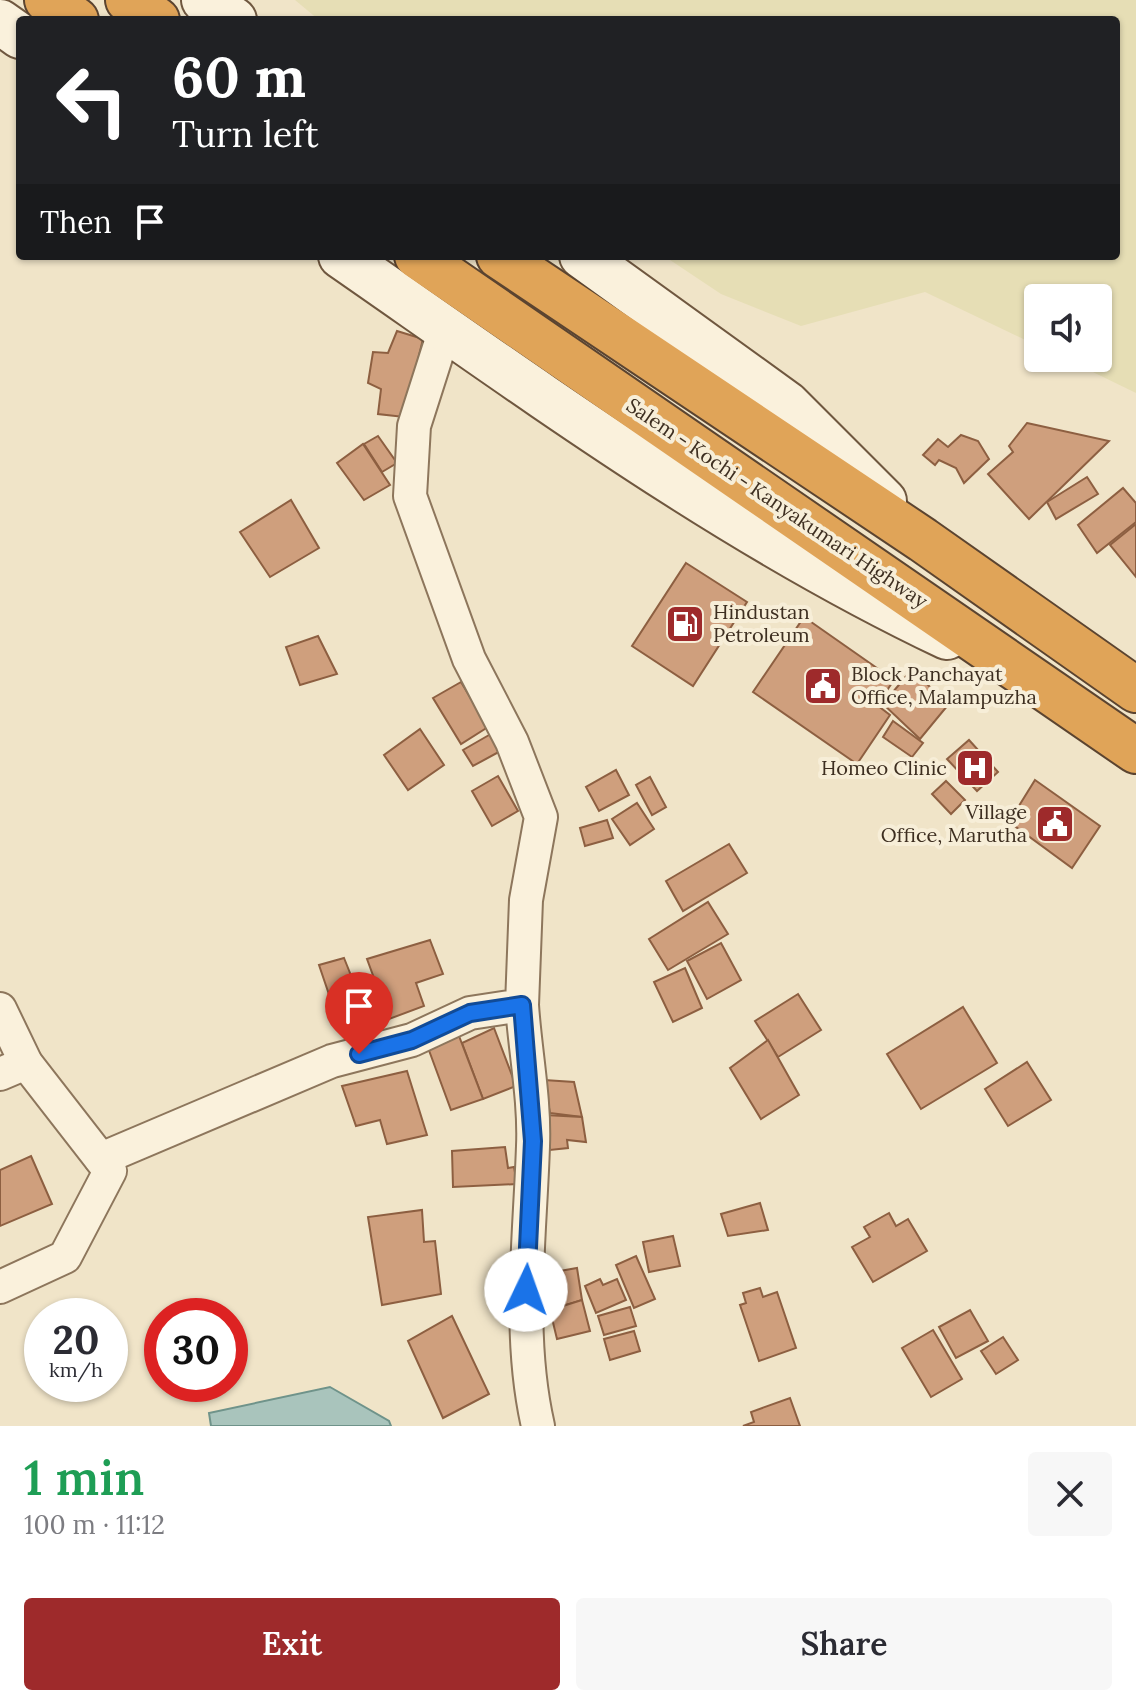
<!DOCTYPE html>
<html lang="en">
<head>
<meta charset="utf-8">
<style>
  :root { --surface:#fff; --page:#f7f7f7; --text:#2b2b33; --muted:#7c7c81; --accent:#9e2a2b }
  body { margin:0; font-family:Lora,serif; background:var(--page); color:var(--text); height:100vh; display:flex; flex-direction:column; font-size:30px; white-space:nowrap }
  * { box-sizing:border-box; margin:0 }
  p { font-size:26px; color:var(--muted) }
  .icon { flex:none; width:44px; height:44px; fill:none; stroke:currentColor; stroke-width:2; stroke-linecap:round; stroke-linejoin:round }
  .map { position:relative; height:1426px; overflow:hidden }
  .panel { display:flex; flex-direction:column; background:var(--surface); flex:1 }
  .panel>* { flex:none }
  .guide { position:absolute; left:16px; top:16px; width:1104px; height:244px; border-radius:8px; box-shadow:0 2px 6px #0004; background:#202124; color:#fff; overflow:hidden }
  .controls { position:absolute; left:1024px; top:284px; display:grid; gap:16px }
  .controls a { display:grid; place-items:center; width:88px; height:88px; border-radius:8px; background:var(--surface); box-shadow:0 2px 6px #0004; font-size:40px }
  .speed { position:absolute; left:24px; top:1298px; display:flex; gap:16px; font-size:40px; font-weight:700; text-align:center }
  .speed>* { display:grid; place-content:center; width:104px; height:104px; border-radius:50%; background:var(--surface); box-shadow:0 2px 6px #0004; line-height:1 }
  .speed small { font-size:20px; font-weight:400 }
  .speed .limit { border:12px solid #d22; background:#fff; color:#111 }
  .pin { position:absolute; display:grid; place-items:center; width:68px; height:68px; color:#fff; margin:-82px -34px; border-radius:50% 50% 50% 0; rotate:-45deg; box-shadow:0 0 8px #0007 }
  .pin .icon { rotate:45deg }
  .me { position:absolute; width:88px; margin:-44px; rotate:3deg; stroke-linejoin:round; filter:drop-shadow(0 0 6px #0008) }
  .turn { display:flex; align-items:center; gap:28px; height:168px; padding:0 24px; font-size:36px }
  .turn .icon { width:104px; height:104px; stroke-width:2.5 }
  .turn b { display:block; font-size:56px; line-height:68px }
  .then { display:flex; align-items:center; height:76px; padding:0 24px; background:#0003; gap:16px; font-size:30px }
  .round { display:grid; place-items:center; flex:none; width:84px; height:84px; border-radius:8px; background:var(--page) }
  .headline { display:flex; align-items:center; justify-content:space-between; height:136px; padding:0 24px }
  h1 { font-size:48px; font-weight:600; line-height:60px; color:#1e9e55 }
  .button { display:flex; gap:16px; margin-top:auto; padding:16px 24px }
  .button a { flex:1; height:92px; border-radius:8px; background:var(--accent); color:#fff; font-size:32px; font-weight:600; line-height:92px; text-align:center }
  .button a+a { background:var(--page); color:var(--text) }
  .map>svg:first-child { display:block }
</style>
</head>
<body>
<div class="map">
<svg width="1136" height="1426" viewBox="0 0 1136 1426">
  <rect width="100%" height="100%" fill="#f0e4c8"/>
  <path fill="#e6deb5" d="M295 0H1136V393L1064 358H1098V298H1038V346L925 292 801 326 721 294 664 256H1116V20H319Z"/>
  <path fill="#a9c4bc" stroke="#6f938a" stroke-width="2" d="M330 1387 389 1421 391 1426H211L209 1413Z"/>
  <g fill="#cf9f7d" stroke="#8d5f41" stroke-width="2">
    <path d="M397 331 423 339 404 417 378 414 381 389 368 383 373 352 388 353Z"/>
    <path d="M1027 423 1109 441 1029 519 988 474 1013 452 1009 446Z"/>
    <path d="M961 435 978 441 989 459 964 483 956 468 939 460 935 465 923 455 938 439 948 447Z"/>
    <path d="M378 436 397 463 382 472 364 444Z"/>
    <path d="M363 444 390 485 364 500 337 463Z"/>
    <path d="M1087 477 1098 494 1056 519 1047 502Z"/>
    <path d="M1123 488 1136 503V522L1097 553 1078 525Z"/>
    <path d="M291 500 319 548 270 577 240 532Z"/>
    <path d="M1136 524V577L1110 545Z"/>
    <path d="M686 563 747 602 693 686 632 646Z"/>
    <path d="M804 617 894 680 877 705 890 715 857 764 753 692Z"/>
    <path d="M318 636 337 674 300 685 286 647Z"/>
    <path d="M912 669 948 705 920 739 883 704Z"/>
    <path d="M461 682 488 727 461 744 433 698Z"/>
    <path d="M893 721 923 743 912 757 883 737Z"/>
    <path d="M420 729 444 765 408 790 384 755Z"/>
    <path d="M496 731 506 748 473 766 463 750Z"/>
    <path d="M969 740 998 772 977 791 947 759Z"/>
    <path d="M616 770 629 795 599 811 586 787Z"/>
    <path d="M498 776 518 811 492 826 472 791Z"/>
    <path d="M650 777 666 807 652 815 636 785Z"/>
    <path d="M1035 780 1100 826 1072 868 1009 822Z"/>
    <path d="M946 781 965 800 951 814 932 794Z"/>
    <path d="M637 803 654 829 630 845 612 819Z"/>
    <path d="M607 820 613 838 585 846 580 828Z"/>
    <path d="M729 844 747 873 683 911 666 881Z"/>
    <path d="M708 902 728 934 668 970 649 939Z"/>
    <path d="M430 940 443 974 416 983 424 1006 389 1019 367 959Z"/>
    <path d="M721 943 741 980 707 999 687 961Z"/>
    <path d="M344 958 366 1013 338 1021 319 965Z"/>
    <path d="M685 968 702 1008 673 1022 654 982Z"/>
    <path d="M798 994 821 1030 778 1057 755 1021Z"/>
    <path d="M963 1007 997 1063 921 1109 887 1054Z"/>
    <path d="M494 1028 516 1086 483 1099 462 1043Z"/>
    <path d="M459 1036 483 1099 451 1110 427 1045Z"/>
    <path d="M768 1040 799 1095 761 1119 730 1068Z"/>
    <path d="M1027 1062 1051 1100 1008 1126 985 1089Z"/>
    <path d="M407 1071 427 1135 387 1144 380 1120 356 1126 342 1086Z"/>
    <path d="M544 1080 574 1082 582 1117 550 1113Z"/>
    <path d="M545 1115 582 1117 586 1142 567 1140 568 1148 550 1150Z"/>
    <path d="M505 1147 508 1168 514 1167 517 1184 453 1187 452 1151Z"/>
    <path d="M31 1156 52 1204 0 1226V1170Z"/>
    <path d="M760 1203 768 1230 728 1236 721 1214Z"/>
    <path d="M422 1210 424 1242 435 1241 441 1294 382 1305 368 1217Z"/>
    <path d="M889 1213 896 1226 908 1219 927 1251 873 1282 852 1247 870 1237 864 1227Z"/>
    <path d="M673 1236 680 1266 649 1272 643 1242Z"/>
    <path d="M636 1256 655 1299 634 1308 616 1265Z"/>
    <path d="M577 1268 582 1300 550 1310 543 1274Z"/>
    <path d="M600 1279 603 1285 617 1279 626 1300 596 1313 585 1286Z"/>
    <path d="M760 1288 763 1297 777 1292 796 1348 759 1361 740 1305 746 1303 743 1293Z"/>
    <path d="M582 1300 590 1331 557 1339 550 1310Z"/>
    <path d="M630 1307 636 1326 604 1335 598 1316Z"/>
    <path d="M970 1310 988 1341 956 1358 939 1327Z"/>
    <path d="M452 1316 489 1394 443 1418 408 1341Z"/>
    <path d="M933 1330 962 1379 931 1397 902 1348Z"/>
    <path d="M634 1331 640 1351 610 1360 604 1339Z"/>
    <path d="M1003 1337 1018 1360 996 1374 981 1351Z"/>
    <path d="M790 1398 800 1426H743L754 1422 751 1412Z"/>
  </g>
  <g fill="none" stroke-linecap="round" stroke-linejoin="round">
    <defs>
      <g id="street">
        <path d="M522 1005C525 1051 535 1100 533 1146 530 1239 517 1334 538 1426"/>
        <path d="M0 1009 26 1063 110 1171 65 1257 0 1287"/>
        <path d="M0 1074 26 1063"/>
        <path d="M101 1159 332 1061 412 1040 470 1013 522 1005 526 900 541 817 512 742 469 659 410 496 414 426 445 329"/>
      </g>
      <g id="secondary">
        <path d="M204 0 234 20"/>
        <path d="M0 22 20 36"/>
        <path d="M341 256C537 392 730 534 947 637"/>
        <path d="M582 256 787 404 884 501"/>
      </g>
      <g id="highway">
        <path d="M47 0 76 20"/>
        <path d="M128 0 157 20"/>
        <path d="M417 256 1136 751"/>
        <path d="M499 256 923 540 1136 690"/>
      </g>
    </defs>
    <use href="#street" stroke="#8d765c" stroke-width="36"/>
    <use href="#secondary" stroke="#6f573f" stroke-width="48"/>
    <use href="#highway" stroke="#5b4430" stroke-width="48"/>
    <use href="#street" stroke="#faf1dc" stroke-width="32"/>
    <use href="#secondary" stroke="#faf1dc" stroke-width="44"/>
    <use href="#highway" stroke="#e0a458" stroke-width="44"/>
  </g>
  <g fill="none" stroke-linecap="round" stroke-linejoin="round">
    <defs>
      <path id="route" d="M359 1054 412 1040 470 1013 522 1005 533 1141 526 1290"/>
    </defs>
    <use href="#route" stroke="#114b97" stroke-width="20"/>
    <use href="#route" stroke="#1a73e8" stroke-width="14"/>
  </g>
  <defs>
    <symbol id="fuel-square" viewBox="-11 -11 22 22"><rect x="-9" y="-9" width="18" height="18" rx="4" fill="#9e2a2b" stroke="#f7eed8"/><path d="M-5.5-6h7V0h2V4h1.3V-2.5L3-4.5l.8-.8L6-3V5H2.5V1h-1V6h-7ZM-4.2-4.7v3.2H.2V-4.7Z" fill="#fff"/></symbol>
    <symbol id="civic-square" viewBox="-11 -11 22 22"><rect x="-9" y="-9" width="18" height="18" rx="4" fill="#9e2a2b" stroke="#f7eed8"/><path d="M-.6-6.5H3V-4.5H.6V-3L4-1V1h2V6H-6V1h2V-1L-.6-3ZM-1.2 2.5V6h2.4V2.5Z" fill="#fff"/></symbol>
    <symbol id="hospital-square" viewBox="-11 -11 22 22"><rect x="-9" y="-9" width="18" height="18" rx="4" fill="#9e2a2b" stroke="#f7eed8"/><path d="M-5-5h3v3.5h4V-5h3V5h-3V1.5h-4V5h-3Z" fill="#fff"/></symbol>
  </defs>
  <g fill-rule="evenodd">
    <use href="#fuel-square" x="663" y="602" width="44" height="44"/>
    <use href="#civic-square" x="801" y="664" width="44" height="44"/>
    <use href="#hospital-square" x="953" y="746" width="44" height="44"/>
    <use href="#civic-square" x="1033" y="802" width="44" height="44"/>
  </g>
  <g text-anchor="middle" stroke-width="8" stroke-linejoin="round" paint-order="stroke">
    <g font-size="20" fill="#3d2e20" stroke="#f7eed8">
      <text transform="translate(777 503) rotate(34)" y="7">Salem - Kochi - Kanyakumari Highway</text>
    </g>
    <g font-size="20" fill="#3d2e20" stroke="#f7eed8" text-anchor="start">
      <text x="713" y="619">Hindustan<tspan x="713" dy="23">Petroleum</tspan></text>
      <text x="851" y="681">Block Panchayat<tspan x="851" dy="23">Office, Malampuzha</tspan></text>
      <text x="947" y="775" text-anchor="end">Homeo Clinic</text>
      <text x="1027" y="819" text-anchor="end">Village<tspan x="1027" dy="23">Office, Marutha</tspan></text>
    </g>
  </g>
</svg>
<div class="controls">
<a><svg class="icon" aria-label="sound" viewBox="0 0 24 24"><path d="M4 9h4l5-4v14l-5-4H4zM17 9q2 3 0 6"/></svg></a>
</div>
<div class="speed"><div>20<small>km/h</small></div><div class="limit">30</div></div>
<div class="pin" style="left:359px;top:1054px;background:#d93025"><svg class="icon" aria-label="arrive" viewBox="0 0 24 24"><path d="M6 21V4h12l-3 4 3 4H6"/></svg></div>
<svg class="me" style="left:526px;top:1290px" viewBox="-20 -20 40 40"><circle r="19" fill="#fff"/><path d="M0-13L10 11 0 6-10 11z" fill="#1a73e8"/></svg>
<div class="guide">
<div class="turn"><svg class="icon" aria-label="left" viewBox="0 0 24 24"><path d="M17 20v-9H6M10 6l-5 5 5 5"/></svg><div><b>60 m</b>Turn left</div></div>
<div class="then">Then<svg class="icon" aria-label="arrive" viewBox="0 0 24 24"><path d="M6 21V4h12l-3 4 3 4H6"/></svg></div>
</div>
</div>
<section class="panel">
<div class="headline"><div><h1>1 min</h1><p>100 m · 11:12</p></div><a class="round"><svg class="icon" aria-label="close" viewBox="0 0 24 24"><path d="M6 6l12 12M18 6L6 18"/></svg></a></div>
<div class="button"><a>Exit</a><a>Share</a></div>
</section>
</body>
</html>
